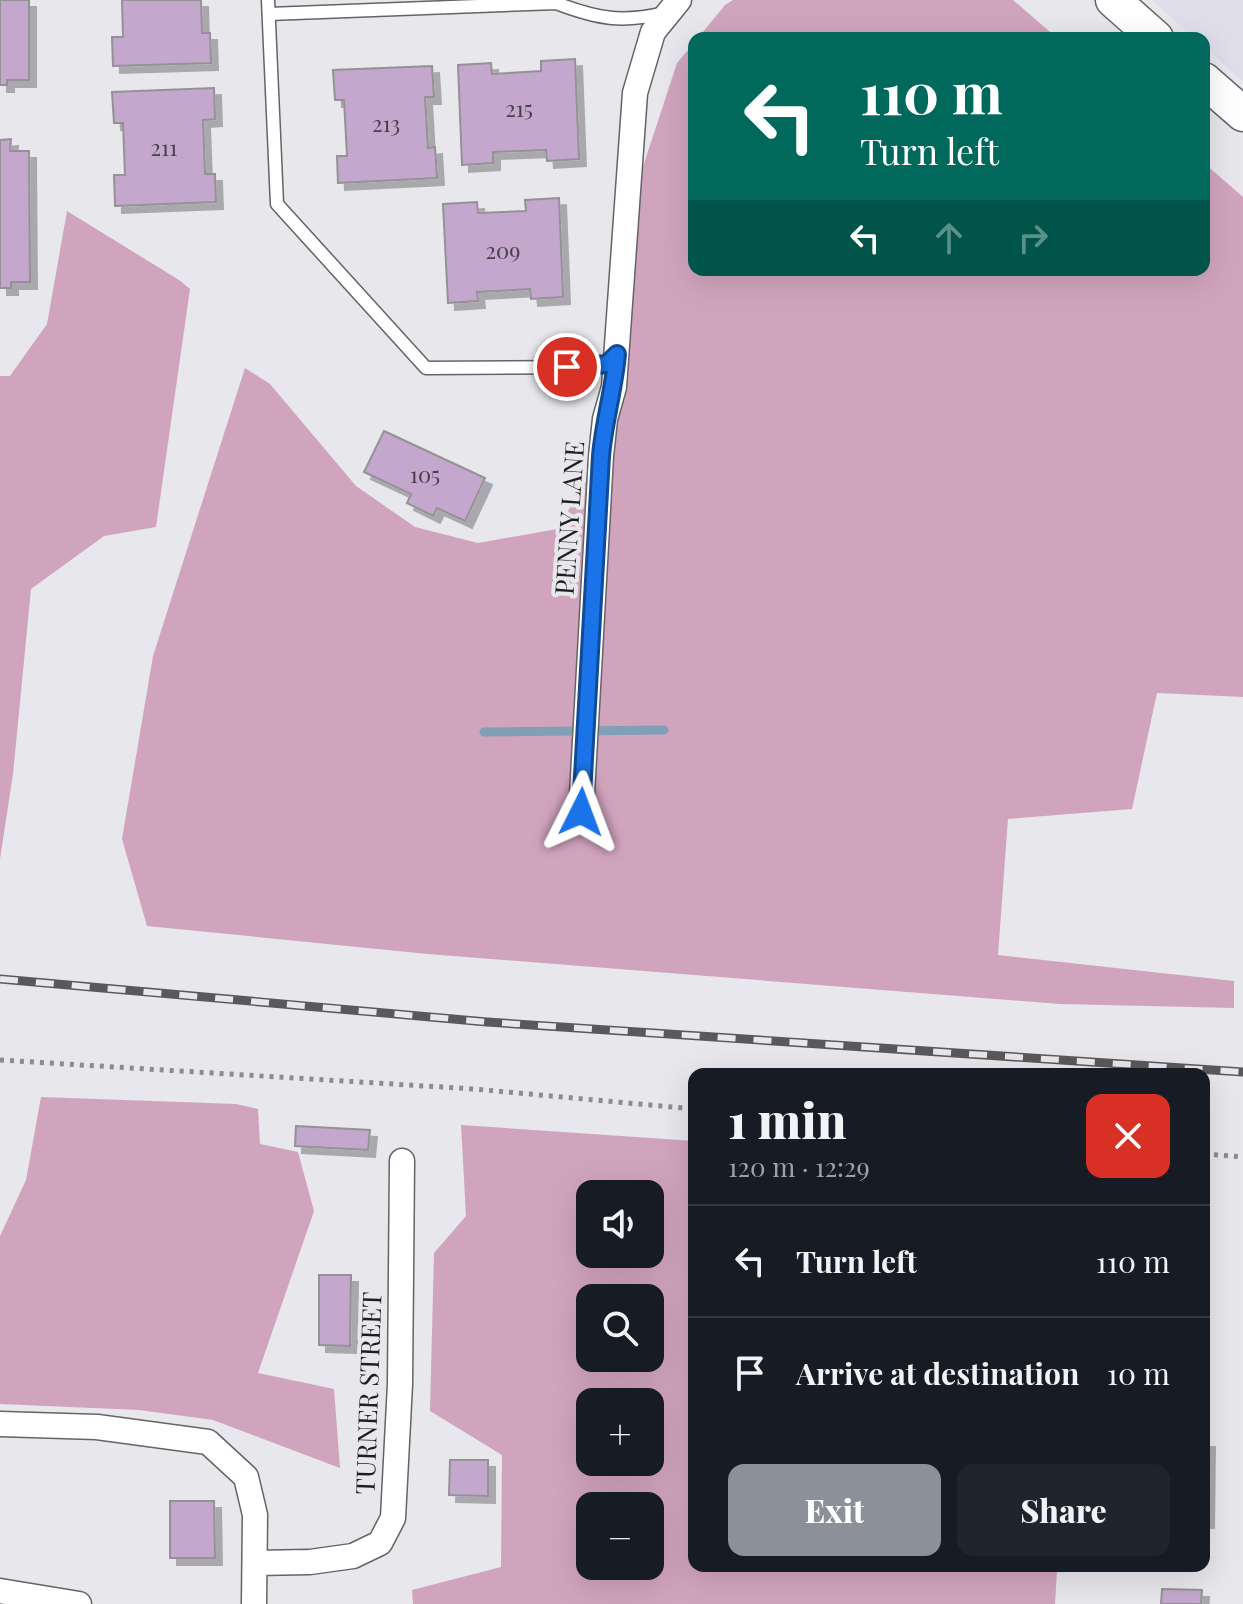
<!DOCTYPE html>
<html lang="en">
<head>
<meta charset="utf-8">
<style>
  :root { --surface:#171b24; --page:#20242c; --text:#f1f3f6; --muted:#9ea1a6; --line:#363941; --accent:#8c9099 }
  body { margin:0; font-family:"Playfair Display",serif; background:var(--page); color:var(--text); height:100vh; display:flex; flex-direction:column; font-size:30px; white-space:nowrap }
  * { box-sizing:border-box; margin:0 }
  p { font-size:26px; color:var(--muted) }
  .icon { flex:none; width:44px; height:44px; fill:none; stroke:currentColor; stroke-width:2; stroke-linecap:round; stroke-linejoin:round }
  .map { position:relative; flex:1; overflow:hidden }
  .sheet { position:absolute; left:688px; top:1068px; width:522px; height:504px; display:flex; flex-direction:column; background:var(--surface); border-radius:16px; box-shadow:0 8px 32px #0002 }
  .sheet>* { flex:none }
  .banner { position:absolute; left:688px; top:32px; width:522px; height:244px; border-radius:16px; box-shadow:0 8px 32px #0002; background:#00695c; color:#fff; overflow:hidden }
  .tools { position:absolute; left:576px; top:1180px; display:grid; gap:16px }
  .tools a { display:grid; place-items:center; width:88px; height:88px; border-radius:16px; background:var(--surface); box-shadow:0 8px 32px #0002; font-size:40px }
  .pin { position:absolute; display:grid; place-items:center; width:68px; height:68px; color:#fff; margin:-34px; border:4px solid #fff; border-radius:50%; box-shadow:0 2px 8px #0007 }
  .me { position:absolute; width:88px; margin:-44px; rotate:3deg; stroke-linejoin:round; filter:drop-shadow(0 0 6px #0008) }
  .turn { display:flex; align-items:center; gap:28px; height:168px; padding:0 40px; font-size:36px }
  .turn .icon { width:104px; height:104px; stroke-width:2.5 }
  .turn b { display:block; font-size:56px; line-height:68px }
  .lanes { display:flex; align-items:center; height:76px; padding:0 40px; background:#0003; justify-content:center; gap:40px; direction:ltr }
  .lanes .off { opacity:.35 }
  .round { display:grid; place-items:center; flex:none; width:84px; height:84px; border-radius:16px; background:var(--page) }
  .head { display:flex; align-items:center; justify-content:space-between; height:136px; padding:0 40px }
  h1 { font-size:48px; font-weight:800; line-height:60px }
  .action { display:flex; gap:16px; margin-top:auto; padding:16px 40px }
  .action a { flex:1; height:92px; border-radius:16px; background:var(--accent); color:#fff; font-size:32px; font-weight:800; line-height:92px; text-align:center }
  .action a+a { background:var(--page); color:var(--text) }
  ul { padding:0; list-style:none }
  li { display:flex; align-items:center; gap:24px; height:112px; padding:0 40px; border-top:2px solid var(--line) }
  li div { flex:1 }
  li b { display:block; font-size:30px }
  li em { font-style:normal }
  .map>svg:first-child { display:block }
</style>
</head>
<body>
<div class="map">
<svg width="1243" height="1604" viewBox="0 0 1243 1604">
  <defs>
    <filter id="shadow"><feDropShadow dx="7" dy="7" stdDeviation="0" flood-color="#0004"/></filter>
  </defs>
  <rect width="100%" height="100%" fill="#e7e7ec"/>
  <path fill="#e0deeb" d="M1152 0H1243V81L1204 47V38H1194Z"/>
  <g fill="#d1a4bd" fill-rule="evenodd">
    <path d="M733 0H1013L1057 38H698L725 5Z"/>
    <path d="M694 43V270H1204V163L1243 197V697L1157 693 1132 809 1008 819 998 955 1234 981V1008L1060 1004 428 954 147 926 122 839 153 656 245 368 270 384 356 486 415 527 478 543 557 529 599 460 635 191 677 63Z"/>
    <path d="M67 211 179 280 190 289 156 527 104 536 31 589 13 774 0 859V376H10L47 324Z"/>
    <path d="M41 1097 236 1104 258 1109 260 1144 298 1152 314 1211 258 1373 334 1389 340 1468 213 1420 139 1410 0 1404V1236L26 1180Z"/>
    <path d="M461 1125 694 1141V1566H1060L1057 1571 1055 1604H413L412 1590 501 1567 502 1455 430 1411 434 1253 466 1216ZM650 1194V1254H590V1194ZM650 1298V1358H590V1298ZM650 1402V1462H590V1402ZM650 1506V1566H590V1506Z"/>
  </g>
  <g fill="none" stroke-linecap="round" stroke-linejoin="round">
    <path stroke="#819fb6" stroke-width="9" d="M484 732 664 730"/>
  </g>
  <g fill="#c4a7cd" stroke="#959196" stroke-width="2" filter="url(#shadow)">
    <path d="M0 0H29V80H7V85H0Z"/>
    <path d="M122 0H201L202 33H210L211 63 113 66 112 37H123Z"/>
    <path d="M575 59 579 159 547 161 546 150 493 152V163L462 165 458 65 491 63 492 74 541 71V61Z"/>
    <path d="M432 66 434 97H425L428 148 435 147 437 178 338 183 337 156H347L344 100H335L333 70Z"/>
    <path d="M214 88 215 119 203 120 205 174H215L216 202 115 206 114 175H125L123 123H114L112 92Z"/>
    <path d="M11 139 10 151H29L30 282H11V288H0V140Z"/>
    <path d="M559 198 563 297 531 299 530 289 477 292 478 301 448 303 443 204 477 202 478 213 526 211 525 200Z"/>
    <path d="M384 431 485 478 465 521 437 508 433 516 407 503 411 494 364 472Z"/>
    <path d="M296 1126 370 1130 368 1150 295 1146Z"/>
    <path d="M319 1275H351L350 1346 319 1345Z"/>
    <path d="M1204 1440H1208L1207 1521H1204Z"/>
    <path d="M450 1460H488V1496L449 1495Z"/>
    <path d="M170 1501H214L215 1558H170Z"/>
    <path d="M1162 1589 1202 1590 1201 1604H1161Z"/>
  </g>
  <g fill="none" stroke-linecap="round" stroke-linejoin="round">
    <defs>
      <g id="lane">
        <path d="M268 0 277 204 426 368 596 367 607 364 614 358"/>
        <path d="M269 14 556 3C598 19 621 23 665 13"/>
      </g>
      <g id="street">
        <path d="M581 812 601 456 605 419 614 387 635 93 653 32 679 0"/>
        <path d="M0 1424 97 1427 208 1442 246 1477 255 1515 254 1604"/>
        <path d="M255 1563 310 1562 353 1556 380 1543 393 1518 400 1384 402 1161"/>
        <path d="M0 1591 79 1604"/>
      </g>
      <g id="secondary">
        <path d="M1113 0 1156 38"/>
        <path d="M1204 80 1243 114"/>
      </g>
    </defs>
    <use href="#lane" stroke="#646368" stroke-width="15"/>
    <use href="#street" stroke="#646368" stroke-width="27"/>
    <use href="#secondary" stroke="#646368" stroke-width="37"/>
    <g stroke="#8c8c8f" stroke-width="5" stroke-dasharray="4 6" stroke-linecap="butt">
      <path d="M0 1060 474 1089 694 1109"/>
      <path d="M1204 1154 1243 1157"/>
    </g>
    <use href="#lane" stroke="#fff" stroke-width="12"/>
    <use href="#street" stroke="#fff" stroke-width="24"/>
    <use href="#secondary" stroke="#fff" stroke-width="34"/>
    <defs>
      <path id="rail" d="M0 979 487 1022 1243 1072"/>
    </defs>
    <use href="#rail" stroke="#59595b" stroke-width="9"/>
    <use href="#rail" stroke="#e7e7ec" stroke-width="6" stroke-dasharray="18" stroke-linecap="butt"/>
  </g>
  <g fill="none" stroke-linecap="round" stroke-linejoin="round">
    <defs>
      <path id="route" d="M567 367 607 364 617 354C614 389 604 421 601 456L581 812"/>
    </defs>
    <use href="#route" stroke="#114b97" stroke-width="20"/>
    <use href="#route" stroke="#1a73e8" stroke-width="14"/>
  </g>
  <g text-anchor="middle" stroke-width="8" stroke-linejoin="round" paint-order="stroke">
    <g font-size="22" fill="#48404a">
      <text x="519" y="117">215</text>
      <text x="386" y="132">213</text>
      <text x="164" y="156">211</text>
      <text x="503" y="259">209</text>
      <text x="425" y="483">105</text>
    </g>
    <g font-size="26" fill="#1e1e1f" stroke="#e7e7ec">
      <text transform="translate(570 518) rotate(-86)" y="9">PENNY LANE</text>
      <text transform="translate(369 1393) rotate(-88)" y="9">TURNER STREET</text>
    </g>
  </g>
</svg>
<div class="tools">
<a><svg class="icon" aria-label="sound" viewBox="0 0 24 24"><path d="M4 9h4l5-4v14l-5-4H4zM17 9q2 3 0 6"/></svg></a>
<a><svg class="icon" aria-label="search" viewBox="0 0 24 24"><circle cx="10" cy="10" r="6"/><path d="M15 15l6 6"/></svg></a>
<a>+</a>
<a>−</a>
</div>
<div class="pin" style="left:567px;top:367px;background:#d93025"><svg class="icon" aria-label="arrive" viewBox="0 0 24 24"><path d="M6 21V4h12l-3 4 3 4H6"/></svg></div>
<svg class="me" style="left:581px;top:812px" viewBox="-20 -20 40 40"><path d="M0-17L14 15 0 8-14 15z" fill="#1a73e8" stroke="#fff" stroke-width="4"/></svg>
<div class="banner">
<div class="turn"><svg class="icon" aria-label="left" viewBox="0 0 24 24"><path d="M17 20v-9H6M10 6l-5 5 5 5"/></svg><div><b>110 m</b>Turn left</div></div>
<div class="lanes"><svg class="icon" aria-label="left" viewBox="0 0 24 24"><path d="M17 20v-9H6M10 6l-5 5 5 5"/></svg><svg class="icon off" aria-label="ahead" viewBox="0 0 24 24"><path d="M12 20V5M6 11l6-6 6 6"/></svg><svg class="icon off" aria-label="right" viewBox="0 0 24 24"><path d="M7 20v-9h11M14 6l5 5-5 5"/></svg></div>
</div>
<section class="sheet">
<div class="head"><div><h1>1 min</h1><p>120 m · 12:29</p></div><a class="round" style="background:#d93025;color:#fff"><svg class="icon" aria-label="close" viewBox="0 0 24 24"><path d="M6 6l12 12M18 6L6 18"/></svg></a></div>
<ul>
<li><svg class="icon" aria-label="left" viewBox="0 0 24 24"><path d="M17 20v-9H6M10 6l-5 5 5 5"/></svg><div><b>Turn left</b></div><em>110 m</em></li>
<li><svg class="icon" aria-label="arrive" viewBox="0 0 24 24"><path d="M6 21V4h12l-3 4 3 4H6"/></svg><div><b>Arrive at destination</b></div><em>10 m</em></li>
</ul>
<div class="action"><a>Exit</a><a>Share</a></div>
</section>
</div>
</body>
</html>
